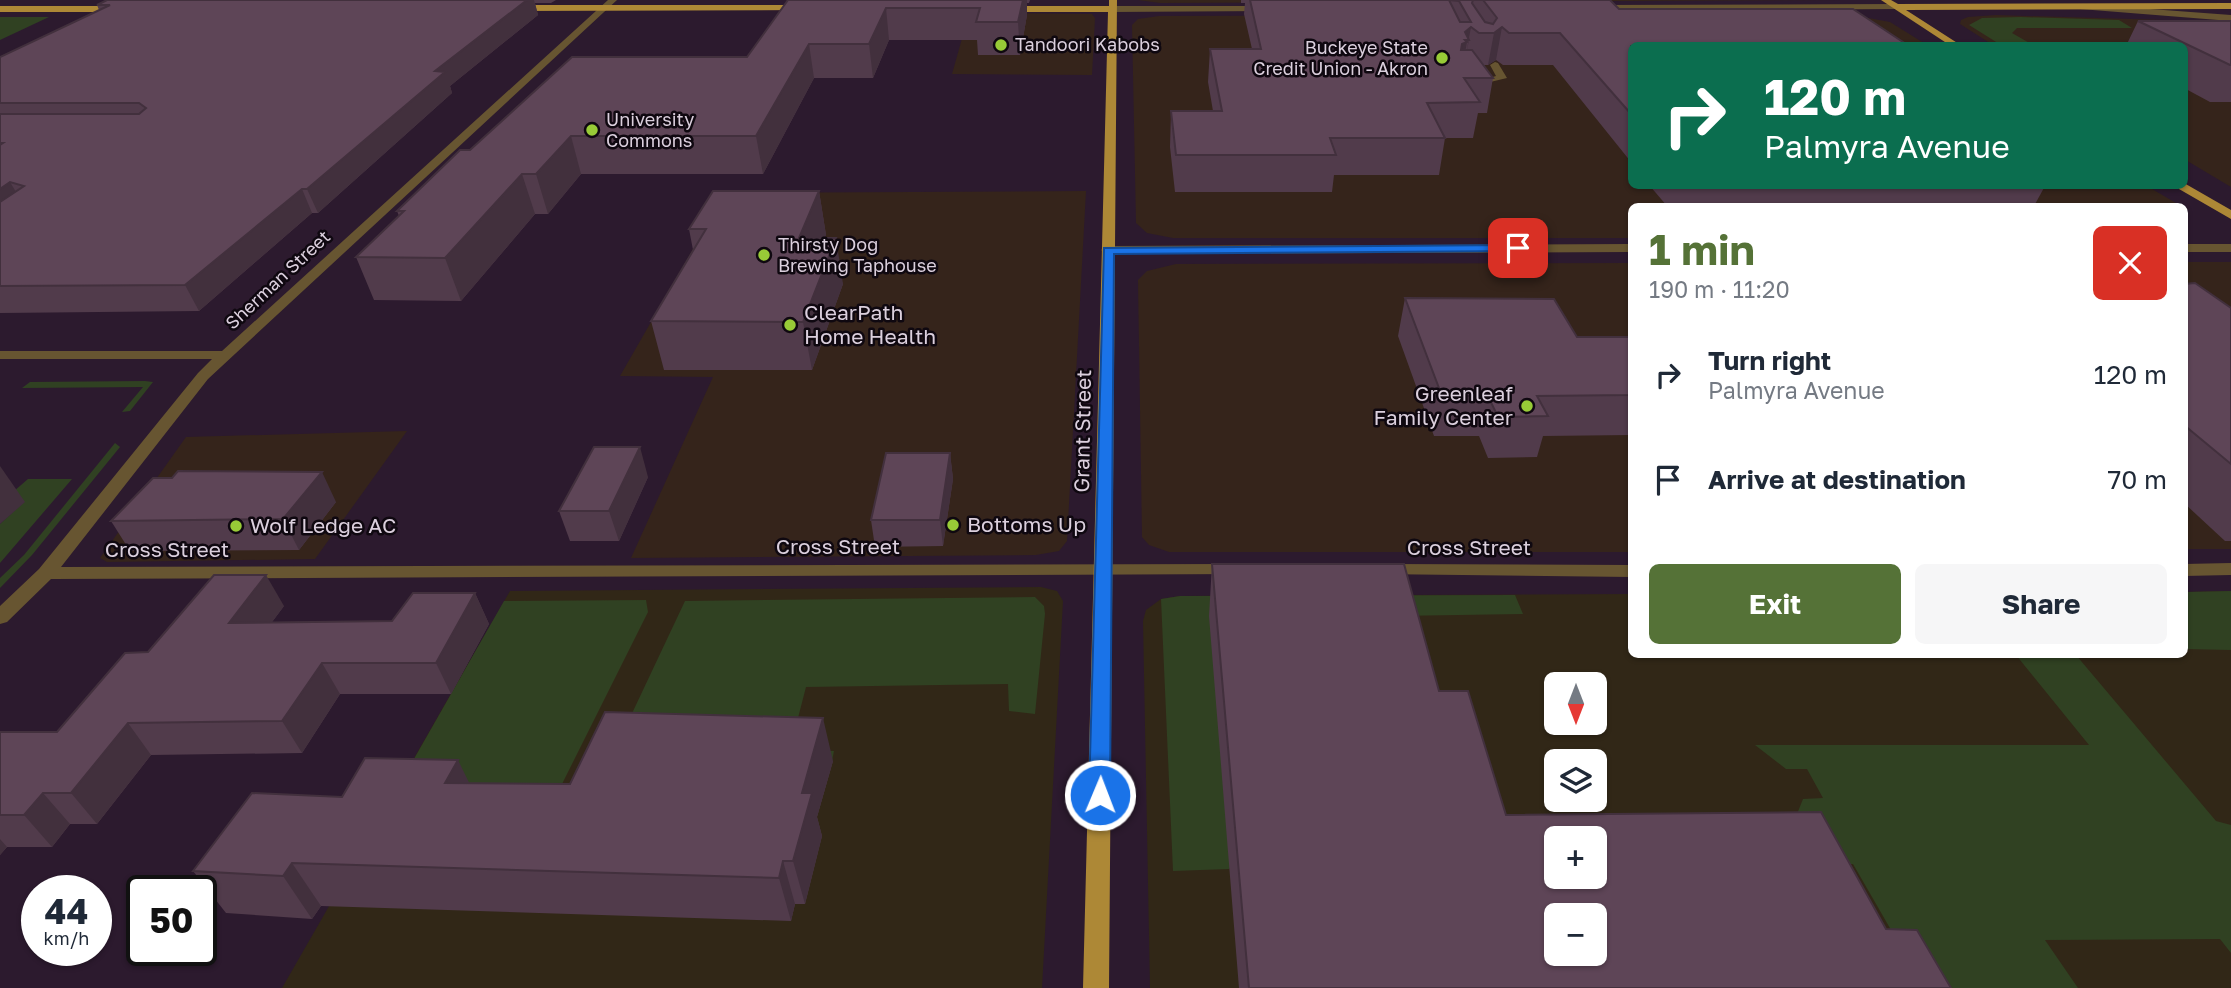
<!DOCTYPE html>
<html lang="en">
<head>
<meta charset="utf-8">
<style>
  :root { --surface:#fff; --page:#f6f6f7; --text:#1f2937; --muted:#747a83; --accent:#557237 }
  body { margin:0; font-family:"Golos Text",sans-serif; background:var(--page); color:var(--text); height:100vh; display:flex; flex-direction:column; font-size:26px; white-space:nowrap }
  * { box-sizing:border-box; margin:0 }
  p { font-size:23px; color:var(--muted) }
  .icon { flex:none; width:38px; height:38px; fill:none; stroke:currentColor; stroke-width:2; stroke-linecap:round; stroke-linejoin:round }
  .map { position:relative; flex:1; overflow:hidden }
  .details { position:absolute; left:1628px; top:203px; width:560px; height:455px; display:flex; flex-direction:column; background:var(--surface); border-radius:10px; box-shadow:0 2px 5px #0004 }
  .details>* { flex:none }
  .top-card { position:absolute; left:1628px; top:42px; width:560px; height:147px; border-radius:10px; box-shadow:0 2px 5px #0004; background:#0b6e4f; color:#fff; overflow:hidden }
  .needle { width:46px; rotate:180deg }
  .buttons { position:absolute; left:1544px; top:672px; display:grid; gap:14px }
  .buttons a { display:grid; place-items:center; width:63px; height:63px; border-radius:10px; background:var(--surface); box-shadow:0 2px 5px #0004; font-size:35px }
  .speed { position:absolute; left:21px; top:875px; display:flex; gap:14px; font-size:35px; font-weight:700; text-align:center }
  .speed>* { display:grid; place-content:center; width:91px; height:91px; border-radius:50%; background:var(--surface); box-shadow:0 2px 5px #0004; line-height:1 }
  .speed small { font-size:18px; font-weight:400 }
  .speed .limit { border:4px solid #111; border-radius:10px; background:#fff; color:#111 }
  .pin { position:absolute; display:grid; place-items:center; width:60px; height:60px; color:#fff; margin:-30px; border-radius:14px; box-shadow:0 4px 10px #0006 }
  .me { position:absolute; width:77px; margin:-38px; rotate:1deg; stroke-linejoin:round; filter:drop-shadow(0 0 5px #0008) }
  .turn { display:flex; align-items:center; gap:24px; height:147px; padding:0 21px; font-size:32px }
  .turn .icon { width:91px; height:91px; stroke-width:2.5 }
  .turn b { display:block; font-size:49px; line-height:60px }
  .round { display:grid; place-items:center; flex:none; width:74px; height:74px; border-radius:10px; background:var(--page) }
  .summary { display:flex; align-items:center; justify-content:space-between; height:119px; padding:0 21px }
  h1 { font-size:42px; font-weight:700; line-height:52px; color:var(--accent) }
  .action { display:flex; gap:14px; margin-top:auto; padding:14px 21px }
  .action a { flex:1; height:80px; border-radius:10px; background:var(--accent); color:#fff; font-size:28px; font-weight:700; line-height:80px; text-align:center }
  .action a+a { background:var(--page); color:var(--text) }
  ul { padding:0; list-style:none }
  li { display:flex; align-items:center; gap:21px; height:105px; padding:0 21px }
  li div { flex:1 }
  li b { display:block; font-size:26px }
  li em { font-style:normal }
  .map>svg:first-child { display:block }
</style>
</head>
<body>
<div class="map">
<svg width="2231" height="988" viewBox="0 0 2231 988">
  <rect width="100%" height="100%" fill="#2c1a2e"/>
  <g fill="#35241b">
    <path d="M1138 0H1847L1160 3Z"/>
    <path d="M981 13 1092 14 1095 18 1092 75 952 74 963 35Z"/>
    <path d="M1852 15 1890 22 1927 45 1631 46V186H2147L2181 206H1631V238H1173L1147 233 1136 223 1132 25 1138 19 1159 16Z"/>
    <path d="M1996 15 2231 22V187L2184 159V46L1993 45 1960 24 1961 20 1968 17Z"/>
    <path d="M1086 191 1067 541 1059 551 1036 555 631 558 713 377 620 376 725 193Z"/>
    <rect x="2184" y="262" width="47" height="287"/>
    <path d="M1631 263V552H1169L1149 545 1142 537 1138 280 1147 271 1176 264Z"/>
    <path d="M407 431 315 559 107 562 100 558 186 437Z"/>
  </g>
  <g fill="#312717" fill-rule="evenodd">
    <path d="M1041 587 1057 591 1063 601 1042 988H282L510 591Z"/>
    <path d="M2231 591V988H1150L1143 621 1146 610 1161 599 1180 596 1631 594V654H2184V592ZM1556 684H1594V723H1556ZM1556 761H1594V800H1556ZM1556 838H1594V877H1556ZM1556 915H1594V954H1556Z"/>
  </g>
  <g fill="#304122">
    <path d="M0 17H49L0 40Z"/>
    <path d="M2021 17 2119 20 2132 28H2017L2012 33 2033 45H2001L1969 25 1982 18Z"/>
    <path d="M30 382 145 381 153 382 130 411 122 412 143 387 22 388Z"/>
    <path d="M115 443 120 447 32 555 0 588V578L24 555Z"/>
    <path d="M28 479H72L0 563V524L24 502 13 492Z"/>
    <path d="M2231 591V650L2184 649V592Z"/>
    <path d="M1515 595 1523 614 1394 616 1229 869 1173 871 1161 599 1180 596Z"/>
    <path d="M1035 597 1044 606 1045 614 1035 714 1009 711 1008 684 806 687 790 749 834 751 832 761 610 760 685 601Z"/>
    <path d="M646 600 648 612 552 804 390 801 504 601Z"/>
    <path d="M2016 655H2076L2216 821 2231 825V953L2220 939 2045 940 2078 988H1883L1906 956 1853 864H1821L1795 819 1803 799 1823 798 1807 769H1786L1755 745H2089Z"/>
  </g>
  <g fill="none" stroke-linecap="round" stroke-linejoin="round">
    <g fill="#675531" fill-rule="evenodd">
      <path d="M608 0H617L208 379 61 567 1236 564 1245 570 1243 574 51 579 7 622 0 624V606L39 569 198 373 212 359H0V351H222Z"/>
      <path d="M1896 4 1899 9 1595 11 1591 8 1595 5Z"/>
      <path d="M2083 4 2231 15V21L2080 9Z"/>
      <path d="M1266 6 1269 11 1112 12 1108 9 1112 6Z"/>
      <path d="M1495 62 1498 63 1507 78 1486 83V79L1496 76 1490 65Z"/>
      <path d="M1631 244V252L1108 254 1101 250 1108 246Z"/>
      <rect x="2184" y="244" width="47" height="8"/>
      <path d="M2231 563V575L2184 576V564Z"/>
      <path d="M1383 564 1631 565V577L1376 574 1374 570Z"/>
    </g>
    <g fill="#ad8836" fill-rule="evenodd">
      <path d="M1109 0H1117L1109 988H1083L1108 12H1004L1000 9 1004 6H1109Z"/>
      <path d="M1881 0H1891L1898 4 2231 3V9L1906 10 1962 46H1951Z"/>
      <path d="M804 5 807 10 514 11 510 8 514 5Z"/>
      <path d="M0 6H122L126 9 122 12H0Z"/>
      <path d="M2184 183 2231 210V219L2179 189 2177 186H2184Z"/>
    </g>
  </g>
  <g fill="#513b4b">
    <path d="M107 0H556L551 3H535L538 15 450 86 452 93 318 213H312L199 311 0 313V57L99 10 97 5Z"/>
    <path d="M788 0H1030L1029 3H1027V15L1020 55H978L977 40H889L873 78H814L763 174H581L548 214H535L461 301 374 300 356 257 399 216 397 211 470 150 747 57Z"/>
    <path d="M1241 0H1610L1631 46V162L1553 65H1503L1496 60 1488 65H1484L1493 78 1487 113H1478L1473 138H1445L1439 175H1334L1332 192H1175L1170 147 1171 111H1213L1208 82 1210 49H1252L1244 14 1245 3H1241Z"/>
    <path d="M2138 21H2231V102H2210L2184 88V46H2126Z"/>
    <path d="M1650 186H2045L2034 206H1667Z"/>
    <path d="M819 191 826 235 824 238 843 284 812 370H664L651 321 693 250 689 229Z"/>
    <path d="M2184 284 2231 308V541H2225L2184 503Z"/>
    <path d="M1405 298 1577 337H1631V435L1543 436 1537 457 1488 458 1479 436H1434L1398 336Z"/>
    <path d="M950 453 953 479 943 546 875 547 871 520Z"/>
    <path d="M648 477 619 541H570L559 511Z"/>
    <path d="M336 502 299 550 130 551 111 521Z"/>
    <path d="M1212 564 1439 691 1506 815 1886 929 1951 988H1239L1209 616Z"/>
    <path d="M475 593 489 624 451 694H340L302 753 151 755 97 824H70L52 847H7L0 855V732H57L148 652 284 606 272 622 392 621Z"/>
    <path d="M833 761 817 817 822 836 805 904H795L791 921 321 906 312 919 226 913 193 871 342 797 469 783 570 784Z"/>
  </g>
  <g fill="#42303d">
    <path d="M527 0H534L538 15 450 86 452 93 318 213 307 189 435 71Z"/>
    <path d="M1023 0H1027V15L1020 55 1018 22Z"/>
    <path d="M886 8 889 40 873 78 869 44Z"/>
    <path d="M1471 27 1465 60 1469 40H1465L1467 42 1461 75 1462 44 1465 32Z"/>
    <path d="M1502 27 1496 60 1488 65 1494 33Z"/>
    <path d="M809 44 814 78 763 174 756 136Z"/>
    <path d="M571 136 581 174 548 214 536 174Z"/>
    <path d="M522 174 535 214 461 301 445 258Z"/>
    <path d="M10 182 25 207 0 222V189Z"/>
    <path d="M302 189 312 213 199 311 185 285Z"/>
    <path d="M819 191 826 235 807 284 799 238Z"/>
    <path d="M836 238 843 284 812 370 803 322Z"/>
    <path d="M640 447 648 477 619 541 609 511Z"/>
    <path d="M950 453 953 479 943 546 940 520Z"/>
    <path d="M0 466 25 502 0 524Z"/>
    <path d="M322 472 336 502 299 550 283 519Z"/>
    <path d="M266 575 284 606 248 654 229 623Z"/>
    <path d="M475 593 489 624 451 694 436 663Z"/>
    <path d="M322 663 340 694 302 753 282 721Z"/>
    <path d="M823 718 833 761 817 817 822 836 805 904 793 861 802 793Z"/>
    <path d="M128 723 151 755 97 824 71 793Z"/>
    <path d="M458 760 479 803 445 783Z"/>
    <path d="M43 793 70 824 52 847 24 815Z"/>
    <path d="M0 839 7 847 0 855Z"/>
    <path d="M783 861 795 904 791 921 779 878Z"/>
    <path d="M292 863 321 906 312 919 283 876Z"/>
  </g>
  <g fill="#5e4557" stroke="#42303d" stroke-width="2" fill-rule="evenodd">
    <path d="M107 0H527L435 71 445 72 307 189H302L185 285 0 286V202L24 186 10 182 0 189V145L3 143H0V114H139L146 108 139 103H0V57L110 5H97Z"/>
    <path d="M788 0H1023L1018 22H976L980 8H886L869 44H809L756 136H571L536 174H522L445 258 356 257 404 211H397L460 150H470L572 57H747Z"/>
    <path d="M1250 0H1610L1619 9H1853L1909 46H1631V114L1560 33H1509L1502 27 1494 33H1479L1471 27 1465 32 1469 40H1465L1467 42 1462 44 1461 50H1472L1493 78H1464L1480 102 1427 103 1445 138H1330L1336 155H1176L1171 111H1222L1210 49H1261ZM1449 0 1459 1 1471 22H1460ZM1473 0H1483L1497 18 1493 24 1485 22 1472 3Z"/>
    <path d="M2138 21H2231V65H2230Z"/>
    <path d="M713 191H819L799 238H836L803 322 651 321 706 229H689Z"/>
    <path d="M2195 283 2231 308V464L2184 425V284Z"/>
    <path d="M1405 298 1554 299 1577 337H1631V395L1537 396 1548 416 1498 417 1488 396H1442Z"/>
    <path d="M594 447H640L609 511H559Z"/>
    <path d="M886 453H950L940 520H871Z"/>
    <path d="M178 471 322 472 283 519 111 521 153 478H172Z"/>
    <path d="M1212 564H1404L1439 691H1468L1506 815 1821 812 1886 929 1917 930 1951 988H1249ZM1556 838H1594V877H1556ZM1556 915H1594V954H1556Z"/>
    <path d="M214 575H266L229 623 392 621 413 593H475L436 663H322L282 721 128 723 71 793H43L24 815H0V732H57L125 653 148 652Z"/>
    <path d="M605 712 823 718 802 793H812L793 861H783L779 878 292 863 283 876 193 871 252 793 342 797 365 758 458 760 445 783 570 784Z"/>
  </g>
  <path fill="#1a73e8" stroke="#114b97" stroke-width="2" d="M1518 245 1523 246V251L1114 254 1110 795 1107 801 1100 803 1092 801 1089 795 1104 248Z"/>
  <g fill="#98cb37" stroke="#0f0810" stroke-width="2.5">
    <circle cx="1001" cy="45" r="7"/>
    <circle cx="1442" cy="58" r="7"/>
    <circle cx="592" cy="130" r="7"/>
    <circle cx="764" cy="255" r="7"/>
    <circle cx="790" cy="325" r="7"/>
    <circle cx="1527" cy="406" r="7"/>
    <circle cx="953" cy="525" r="7"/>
    <circle cx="236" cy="526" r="7"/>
  </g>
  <g text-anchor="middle" stroke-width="5" stroke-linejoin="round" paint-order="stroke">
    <g font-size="18" fill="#dbcfdd" stroke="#0f0810" text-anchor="start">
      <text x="1015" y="51">Tandoori Kabobs</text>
      <text x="1428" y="54" text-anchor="end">Buckeye State<tspan x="1428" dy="21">Credit Union - Akron</tspan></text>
      <text x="606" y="126">University<tspan x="606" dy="21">Commons</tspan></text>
      <text x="778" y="251">Thirsty Dog<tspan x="778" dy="21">Brewing Taphouse</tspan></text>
    </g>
    <g font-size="18" fill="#dbcfdd" stroke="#0f0810">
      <text transform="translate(278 280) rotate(-43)" y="6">Sherman Street</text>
    </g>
    <g font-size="21" fill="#dbcfdd" stroke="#0f0810" text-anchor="start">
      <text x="804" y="320">ClearPath<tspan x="804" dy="24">Home Health</tspan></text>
      <text x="1513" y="401" text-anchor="end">Greenleaf<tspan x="1513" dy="24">Family Center</tspan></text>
      <text x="967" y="532">Bottoms Up</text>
      <text x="250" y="533">Wolf Ledge AC</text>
    </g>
    <g font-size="21" fill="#dbcfdd" stroke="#0f0810">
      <text transform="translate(1083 431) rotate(-89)" y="7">Grant Street</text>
      <text x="838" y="554">Cross Street</text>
      <text x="1469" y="555">Cross Street</text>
      <text x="167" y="557">Cross Street</text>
    </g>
  </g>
</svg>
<div class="buttons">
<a><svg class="needle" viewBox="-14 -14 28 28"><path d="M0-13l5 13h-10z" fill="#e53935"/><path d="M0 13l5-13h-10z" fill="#747a83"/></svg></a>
<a><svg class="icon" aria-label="layers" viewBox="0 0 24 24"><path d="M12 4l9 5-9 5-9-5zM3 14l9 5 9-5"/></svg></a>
<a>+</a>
<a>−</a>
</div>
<div class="speed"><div>44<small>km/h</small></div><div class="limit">50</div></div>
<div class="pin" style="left:1518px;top:248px;background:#d93025"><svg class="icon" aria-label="arrive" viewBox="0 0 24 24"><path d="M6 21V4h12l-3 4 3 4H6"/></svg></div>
<svg class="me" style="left:1100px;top:795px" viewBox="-20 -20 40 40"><circle r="17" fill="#1a73e8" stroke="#fff" stroke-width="3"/><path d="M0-11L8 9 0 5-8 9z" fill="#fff"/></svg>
<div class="top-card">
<div class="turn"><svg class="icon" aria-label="right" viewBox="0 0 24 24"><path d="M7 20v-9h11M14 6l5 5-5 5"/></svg><div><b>120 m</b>Palmyra Avenue</div></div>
</div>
<section class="details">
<div class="summary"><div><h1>1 min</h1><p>190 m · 11:20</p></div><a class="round" style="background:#d93025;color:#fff"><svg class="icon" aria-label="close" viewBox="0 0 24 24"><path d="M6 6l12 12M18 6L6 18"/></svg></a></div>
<ul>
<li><svg class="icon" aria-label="right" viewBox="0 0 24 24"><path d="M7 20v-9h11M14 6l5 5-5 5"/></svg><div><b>Turn right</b><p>Palmyra Avenue</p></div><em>120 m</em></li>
<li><svg class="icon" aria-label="arrive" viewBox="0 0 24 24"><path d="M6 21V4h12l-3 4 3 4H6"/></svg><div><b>Arrive at destination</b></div><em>70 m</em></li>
</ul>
<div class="action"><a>Exit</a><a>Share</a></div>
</section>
</div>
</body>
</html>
